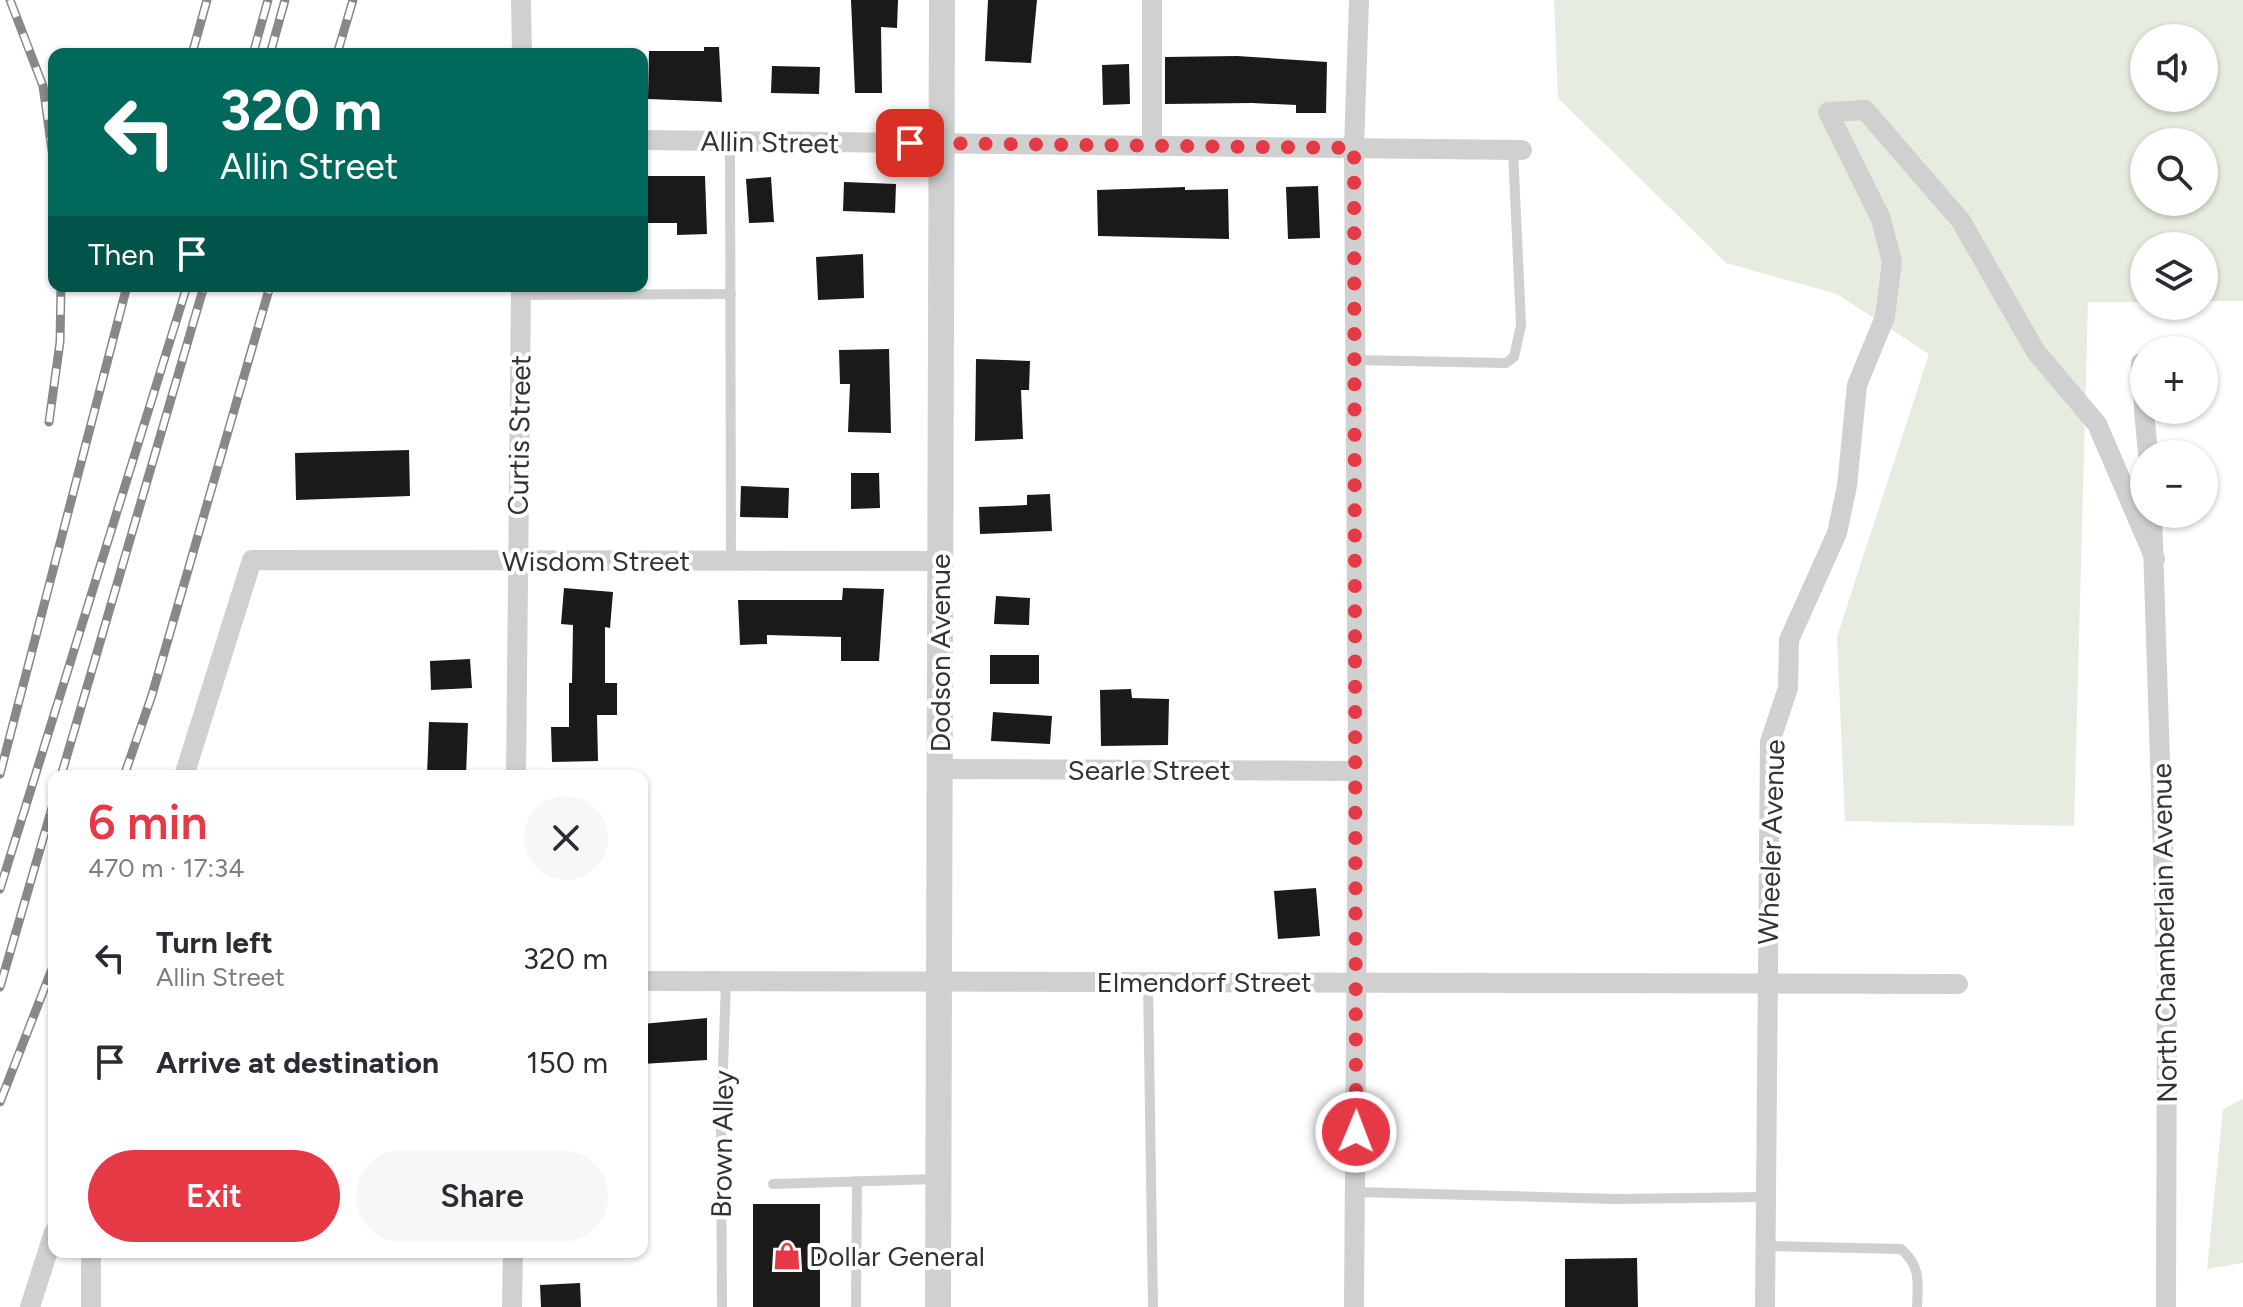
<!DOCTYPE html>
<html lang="en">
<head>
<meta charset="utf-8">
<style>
  :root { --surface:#fff; --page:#f7f7f7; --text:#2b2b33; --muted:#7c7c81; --accent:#e63946 }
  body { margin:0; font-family:Figtree,sans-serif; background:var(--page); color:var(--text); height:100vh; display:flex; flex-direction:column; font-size:30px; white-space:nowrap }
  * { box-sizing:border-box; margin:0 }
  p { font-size:26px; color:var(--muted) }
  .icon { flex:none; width:44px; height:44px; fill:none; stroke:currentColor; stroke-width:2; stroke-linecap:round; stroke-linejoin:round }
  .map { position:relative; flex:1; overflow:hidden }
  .panel { position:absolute; left:48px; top:770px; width:600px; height:488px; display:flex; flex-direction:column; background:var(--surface); border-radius:16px; box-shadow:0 2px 6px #0004 }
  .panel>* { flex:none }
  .hud { position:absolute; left:48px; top:48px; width:600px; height:244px; border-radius:16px; box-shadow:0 2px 6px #0004; background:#00695c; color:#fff; overflow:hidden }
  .controls { position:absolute; left:2130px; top:24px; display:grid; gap:16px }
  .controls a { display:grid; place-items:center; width:88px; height:88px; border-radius:50%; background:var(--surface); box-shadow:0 2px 6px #0004; font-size:40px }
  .pin { position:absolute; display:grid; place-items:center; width:68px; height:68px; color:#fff; margin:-34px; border-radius:16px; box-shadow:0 4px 12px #0006 }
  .me { position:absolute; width:88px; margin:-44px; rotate:1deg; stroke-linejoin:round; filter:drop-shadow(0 0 6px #0008) }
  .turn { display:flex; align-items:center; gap:28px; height:168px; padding:0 40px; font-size:36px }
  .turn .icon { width:104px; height:104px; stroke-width:2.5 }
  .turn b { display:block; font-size:56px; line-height:68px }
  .then { display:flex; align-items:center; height:76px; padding:0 40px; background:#0003; gap:16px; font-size:30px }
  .round { display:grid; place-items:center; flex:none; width:84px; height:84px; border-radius:42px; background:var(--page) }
  .head { display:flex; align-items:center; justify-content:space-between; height:136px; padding:0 40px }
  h1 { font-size:48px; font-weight:600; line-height:60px; color:var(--accent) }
  .button { display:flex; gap:16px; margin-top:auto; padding:16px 40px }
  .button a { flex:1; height:92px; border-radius:48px; background:var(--accent); color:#fff; font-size:32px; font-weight:600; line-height:92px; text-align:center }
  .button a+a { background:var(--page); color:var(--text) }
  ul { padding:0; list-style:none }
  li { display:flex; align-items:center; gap:24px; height:104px; padding:0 40px }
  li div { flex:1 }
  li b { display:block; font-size:30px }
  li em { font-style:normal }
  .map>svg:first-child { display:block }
</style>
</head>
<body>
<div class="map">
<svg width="2243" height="1307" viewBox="0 0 2243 1307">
  <rect width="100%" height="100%" fill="#fff"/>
  <g fill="#e6ecdf" fill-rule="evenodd">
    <path d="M1554 0H2243V301H2204V246H2144V302H2088L2074 826 1845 821 1837 637 1929 354 1837 294 1726 263 1558 98ZM2144 38H2204V98H2144ZM2144 142H2204V202H2144Z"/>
    <path d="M2243 1099V1263L2207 1269 2223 1109Z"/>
  </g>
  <g fill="#1a1a1a">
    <path d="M851 0H898L897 28 881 27 882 93H855Z"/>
    <path d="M988 0H1037L1031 63 985 61Z"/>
    <path d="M704 47H719L722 102 648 99 649 51H704Z"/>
    <path d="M1237 56 1327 62 1326 113H1296V105L1252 103 1165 104V57Z"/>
    <path d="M1129 64 1130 104 1103 105 1102 65Z"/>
    <path d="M772 66 820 67 819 94 771 93Z"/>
    <path d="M642 176H705L707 234 677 235V223H642Z"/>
    <path d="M771 177 774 222 749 223 746 179Z"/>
    <path d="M844 182 896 184 895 213 843 211Z"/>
    <path d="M1318 186 1320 238 1288 239 1286 187Z"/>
    <path d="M1185 187V190L1228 189 1229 239 1098 236 1097 190Z"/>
    <path d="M863 254 864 298 818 300 816 257Z"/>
    <path d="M889 349 891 433 848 432 850 384H840L839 350Z"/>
    <path d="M976 359 1030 361 1029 390H1021L1023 439 975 441Z"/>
    <path d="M409 450 410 496 296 500 295 453Z"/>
    <path d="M851 473H879L880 508 851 509Z"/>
    <path d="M741 486 789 488 788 518 740 517Z"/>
    <path d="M1050 494 1052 531 980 534 979 507 1027 505V495Z"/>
    <path d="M564 588 613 592 610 628 605 627V683H617V715H597L598 761 552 762 551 727H569V683H572L573 625 561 624Z"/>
    <path d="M843 588 884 589 879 661H841V637L767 635V644L740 645 738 600H842Z"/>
    <path d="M996 596 1030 598 1029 625 994 624Z"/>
    <rect x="990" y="655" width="49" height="29"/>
    <path d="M470 659 472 688 431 690 430 661Z"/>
    <path d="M1131 689 1132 698 1169 699 1168 745 1101 746 1100 690Z"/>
    <path d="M993 712 1052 716 1050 744 991 741Z"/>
    <path d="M429 722 468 723 466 776H427Z"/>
    <path d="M1316 888 1320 936 1278 939 1274 891Z"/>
    <path d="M707 1018V1060L642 1064V1024Z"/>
    <rect x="753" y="1204" width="67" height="103"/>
    <path d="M1637 1258 1638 1307H1565V1259Z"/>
    <path d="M580 1283 581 1307H541L540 1285Z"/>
  </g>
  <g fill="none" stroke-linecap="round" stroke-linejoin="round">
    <g stroke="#d0d0d0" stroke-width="10">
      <path d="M730 141 731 561"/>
      <path d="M521 295 731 294"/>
      <path d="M1354 360 1506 363 1514 357 1521 325 1513 150"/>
      <path d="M1148 982 1153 1307"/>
      <path d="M773 1184 936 1179"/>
      <path d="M1355 1192 1615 1199 1766 1197"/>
      <path d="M1766 1246 1901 1249C1921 1266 1918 1282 1917 1307"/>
      <path d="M722 1307 721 1125 726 981"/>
      <path d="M856 1307 857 1181"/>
    </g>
    <g stroke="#d0d0d0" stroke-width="20">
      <path d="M521 0 522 54"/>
      <path d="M642 140 1522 150"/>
      <path d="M1152 146V0"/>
      <path d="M2141 363 2144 405"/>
      <path d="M2144 410 2148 454"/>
      <path d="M2152 514 2167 977 2166 1307"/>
      <path d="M940 769 1358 771"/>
      <path d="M184 776 252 560 941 561"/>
      <path d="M516 776 521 286"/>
      <path d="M642 981 1958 984"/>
      <path d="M30 1307 54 1232"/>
      <path d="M91 1307V1252"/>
      <path d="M512 1307 513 1252"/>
      <path d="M1354 1307 1358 771 1354 148 1359 0"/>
      <path d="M1765 1307 1770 742 1788 688 1789 640 1837 533 1847 486 1857 385 1885 317 1892 262 1881 219 1828 112 1865 110 1961 221 2036 352 2097 424 2155 559"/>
    </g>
    <path stroke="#d0d0d0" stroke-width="26" d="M938 1307 942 0"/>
    <defs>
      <g id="rail">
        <path d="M10 0 43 86 54 164"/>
        <path d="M192 54 207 0"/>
        <path d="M253 54 268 0"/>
        <path d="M270 54 285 0"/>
        <path d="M337 54 353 0"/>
        <path d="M49 422 60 342 61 286"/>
        <path d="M0 774 127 286"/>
        <path d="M61 776 204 286"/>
        <path d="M124 776 152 695 270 286"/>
        <path d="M0 889 187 286"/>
        <path d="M0 987 54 801"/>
        <path d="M0 1102 54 964"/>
      </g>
    </defs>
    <use href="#rail" stroke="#888" stroke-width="9"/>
    <use href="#rail" stroke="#fff" stroke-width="6" stroke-dasharray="18" stroke-linecap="butt"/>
  </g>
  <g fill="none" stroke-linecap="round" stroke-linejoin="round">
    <path stroke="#e63946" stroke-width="14" stroke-dasharray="0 25.2" d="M910 143 1354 148 1356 1132"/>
  </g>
  <defs>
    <symbol id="shop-bare" viewBox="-9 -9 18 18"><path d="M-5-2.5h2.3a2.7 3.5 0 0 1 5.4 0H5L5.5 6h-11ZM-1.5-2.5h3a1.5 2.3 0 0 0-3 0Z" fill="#e63946" stroke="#fff" stroke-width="2.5" paint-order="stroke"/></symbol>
  </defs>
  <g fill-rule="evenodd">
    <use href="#shop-bare" x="767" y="1236" width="40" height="40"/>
  </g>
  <g text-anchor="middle" stroke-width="8" stroke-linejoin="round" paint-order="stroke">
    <g font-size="28" fill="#333" stroke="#fff">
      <text transform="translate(770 142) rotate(1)" y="10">Allin Street</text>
      <text transform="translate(519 435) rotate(-89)" y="10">Curtis Street</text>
      <text x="596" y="571">Wisdom Street</text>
      <text transform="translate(940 653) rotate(-90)" y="10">Dodson Avenue</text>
      <text x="1149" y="780">Searle Street</text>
      <text transform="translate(1771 842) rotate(-88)" y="10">Wheeler Avenue</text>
      <text transform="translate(2164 933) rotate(-91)" y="10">North Chamberlain Avenue</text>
      <text x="1204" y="992">Elmendorf Street</text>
      <text transform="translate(722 1144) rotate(-89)" y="10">Brown Alley</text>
    </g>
    <g font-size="28" fill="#333" stroke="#fff" text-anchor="start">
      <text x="809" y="1266">Dollar General</text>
    </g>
  </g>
</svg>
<div class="controls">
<a><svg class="icon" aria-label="sound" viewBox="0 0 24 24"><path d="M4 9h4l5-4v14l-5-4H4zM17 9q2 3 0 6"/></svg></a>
<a><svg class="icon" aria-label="search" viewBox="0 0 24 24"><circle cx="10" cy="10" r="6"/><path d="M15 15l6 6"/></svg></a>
<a><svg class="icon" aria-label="layers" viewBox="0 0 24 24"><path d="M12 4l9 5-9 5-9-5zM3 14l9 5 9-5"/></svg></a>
<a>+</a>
<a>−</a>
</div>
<div class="pin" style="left:910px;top:143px;background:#d93025"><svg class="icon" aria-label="arrive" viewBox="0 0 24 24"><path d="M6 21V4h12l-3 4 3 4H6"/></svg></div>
<svg class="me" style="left:1356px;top:1132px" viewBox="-20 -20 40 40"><circle r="17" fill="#e63946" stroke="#fff" stroke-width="3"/><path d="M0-11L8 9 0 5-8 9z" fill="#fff"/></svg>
<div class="hud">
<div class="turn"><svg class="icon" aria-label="left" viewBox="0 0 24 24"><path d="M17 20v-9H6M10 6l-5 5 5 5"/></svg><div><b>320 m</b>Allin Street</div></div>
<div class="then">Then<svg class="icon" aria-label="arrive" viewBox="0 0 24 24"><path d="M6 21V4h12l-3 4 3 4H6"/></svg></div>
</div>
<section class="panel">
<div class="head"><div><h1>6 min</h1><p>470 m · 17:34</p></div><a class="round"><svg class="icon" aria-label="close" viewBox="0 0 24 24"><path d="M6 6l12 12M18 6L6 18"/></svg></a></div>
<ul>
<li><svg class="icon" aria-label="left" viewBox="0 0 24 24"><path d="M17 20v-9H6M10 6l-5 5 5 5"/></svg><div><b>Turn left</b><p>Allin Street</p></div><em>320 m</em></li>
<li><svg class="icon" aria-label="arrive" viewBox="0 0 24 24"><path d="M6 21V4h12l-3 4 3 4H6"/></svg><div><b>Arrive at destination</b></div><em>150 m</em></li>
</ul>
<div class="button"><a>Exit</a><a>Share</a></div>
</section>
</div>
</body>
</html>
